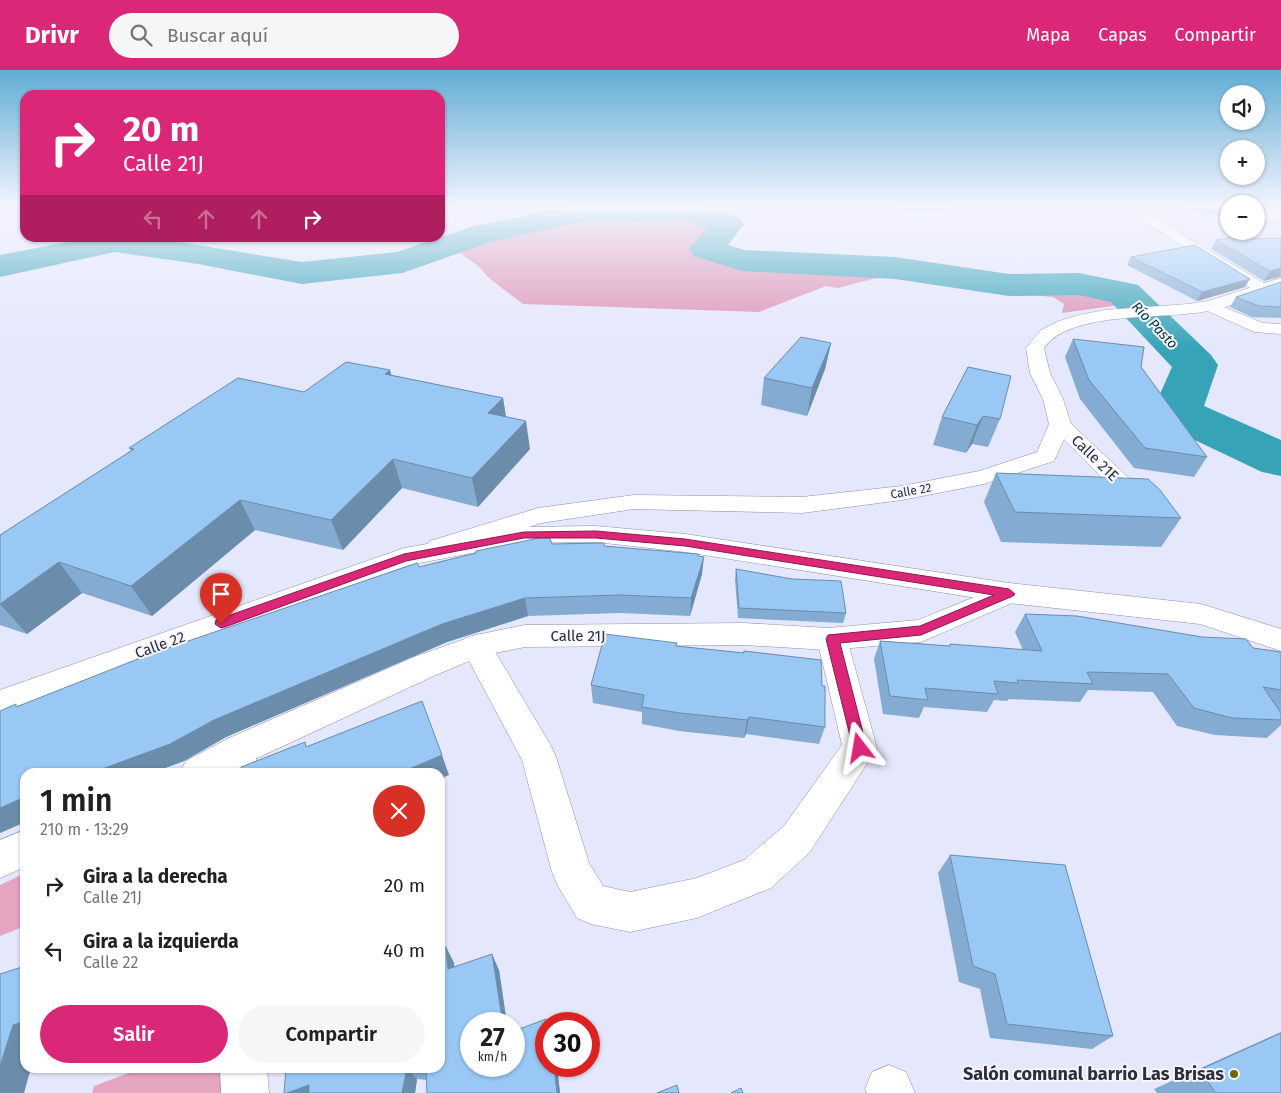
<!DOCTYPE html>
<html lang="es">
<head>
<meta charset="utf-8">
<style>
  :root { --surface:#fff; --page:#f6f6f6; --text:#202124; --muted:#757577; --accent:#db2777 }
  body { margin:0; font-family:"Fira Sans",sans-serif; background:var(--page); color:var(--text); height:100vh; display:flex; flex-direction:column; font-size:19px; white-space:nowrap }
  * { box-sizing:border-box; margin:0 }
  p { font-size:16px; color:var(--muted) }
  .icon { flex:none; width:28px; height:28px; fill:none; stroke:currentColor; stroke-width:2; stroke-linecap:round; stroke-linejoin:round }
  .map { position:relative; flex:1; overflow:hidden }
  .panel { position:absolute; left:20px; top:698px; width:425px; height:305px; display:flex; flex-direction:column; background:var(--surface); border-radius:15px; box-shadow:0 1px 4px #0004 }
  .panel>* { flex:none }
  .top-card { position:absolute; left:20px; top:20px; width:425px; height:152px; border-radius:15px; box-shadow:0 1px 4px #0004; background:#db2777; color:#fff; overflow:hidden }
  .controls { position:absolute; left:1220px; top:15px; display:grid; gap:10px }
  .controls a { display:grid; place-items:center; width:45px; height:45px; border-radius:50%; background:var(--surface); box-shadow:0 1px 4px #0004; font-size:25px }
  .speed { position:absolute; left:460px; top:942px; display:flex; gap:10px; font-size:25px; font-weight:700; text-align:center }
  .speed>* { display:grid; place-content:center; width:65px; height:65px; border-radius:50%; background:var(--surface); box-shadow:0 1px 4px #0004; line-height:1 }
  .speed small { font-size:12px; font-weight:400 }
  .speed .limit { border:8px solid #d22; background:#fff; color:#111 }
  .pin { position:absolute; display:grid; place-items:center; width:42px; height:42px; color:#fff; margin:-51px -21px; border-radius:50% 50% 50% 0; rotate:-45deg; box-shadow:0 0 5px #0007 }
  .pin .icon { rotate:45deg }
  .me { position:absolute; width:55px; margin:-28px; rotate:346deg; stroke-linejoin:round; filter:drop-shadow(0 0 4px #0008) }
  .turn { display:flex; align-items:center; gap:18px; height:105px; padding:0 20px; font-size:22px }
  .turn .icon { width:65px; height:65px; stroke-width:2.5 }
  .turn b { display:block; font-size:35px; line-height:42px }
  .lanes { display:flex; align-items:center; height:48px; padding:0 20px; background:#0003; justify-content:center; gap:25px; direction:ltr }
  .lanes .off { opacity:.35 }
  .round { display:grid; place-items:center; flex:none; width:52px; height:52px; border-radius:26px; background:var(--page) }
  .headline { display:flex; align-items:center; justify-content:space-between; height:85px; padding:0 20px }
  h1 { font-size:30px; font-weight:600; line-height:38px }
  .action { display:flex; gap:10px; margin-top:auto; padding:10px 20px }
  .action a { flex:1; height:58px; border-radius:30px; background:var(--accent); color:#fff; font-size:20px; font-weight:600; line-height:58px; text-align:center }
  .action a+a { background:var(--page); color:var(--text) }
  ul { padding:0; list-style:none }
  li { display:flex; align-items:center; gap:15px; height:65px; padding:0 20px }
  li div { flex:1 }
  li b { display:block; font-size:19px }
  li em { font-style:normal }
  header { display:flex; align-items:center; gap:30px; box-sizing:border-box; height:70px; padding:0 25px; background:var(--accent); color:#fff }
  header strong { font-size:24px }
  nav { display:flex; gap:28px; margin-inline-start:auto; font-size:18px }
  .search { width:350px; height:45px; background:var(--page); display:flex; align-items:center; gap:12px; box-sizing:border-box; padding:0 18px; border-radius:28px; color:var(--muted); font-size:19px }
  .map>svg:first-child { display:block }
</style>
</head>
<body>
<header>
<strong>Drivr</strong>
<div class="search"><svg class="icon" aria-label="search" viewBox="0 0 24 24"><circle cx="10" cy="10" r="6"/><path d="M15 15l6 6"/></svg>Buscar aquí</div>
<nav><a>Mapa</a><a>Capas</a><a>Compartir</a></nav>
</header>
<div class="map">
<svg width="1281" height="1023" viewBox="0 0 1281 1023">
  <rect width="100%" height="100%" fill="#e5e7fc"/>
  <g fill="#e6a5c1">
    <path d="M25 803V856L0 866V815Z"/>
    <path d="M142 998H224L223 1023H92L94 1016Z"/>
  </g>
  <path fill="#dc91b3" d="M686 143 720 155 699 180 736 192 890 200 1002 217H1079L1114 224 1127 234 1062 243 1064 234 1053 227 975 220 921 209 884 206 838 218 826 216 759 242 523 234 490 209 478 196 452 177 485 166 582 145Z"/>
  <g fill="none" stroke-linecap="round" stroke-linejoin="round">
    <g fill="#37a3b7" fill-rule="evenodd">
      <path d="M897 135H952L949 139C935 142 914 142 900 139Z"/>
      <path d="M1180 135 1229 137V147L1183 139Z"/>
    </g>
    <path fill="#37a3b7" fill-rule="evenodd" d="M574 135H699L739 147 744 154 728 175 744 180 895 187 1009 204 1079 203 1124 212 1138 215 1211 285 1218 295 1204 336 1281 370V406L1262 402 1159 353 1152 342 1172 297 1111 232 1079 225 1009 226 895 209 742 201 694 186 689 179 707 158 685 150 580 152 491 172 402 203 302 214 198 194 115 182 0 207V185L88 168H154L302 192 397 182 471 157Z"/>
    <defs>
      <g id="minor">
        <path d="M1148 144 1267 215 1269 218 1267 221H1255L1143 151 1142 148 1143 145Z"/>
        <path d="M1209 231 1263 253 1281 254V264L1254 262 1203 239 1201 236 1203 233Z"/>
        <path d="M1060 348 1067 350 1150 428 1153 433 1150 438 1141 440 1132 438 1053 358 1049 354 1053 350Z"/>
        <path d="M832 558 843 561 847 569 877 678 810 782 771 818 697 848 630 862 591 854 577 848 558 816 552 802 522 690 461 576 465 568 476 565 487 568 551 676 556 687 589 793 603 816 630 822 697 808 744 790 784 756 842 675 817 569 821 561Z"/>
        <path d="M239 665 251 669 256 680V702H221L222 680 227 669Z"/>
        <path d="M889 995 906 1002 915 1023H867L865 1019 872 1002Z"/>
        <path d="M220 998H267L269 1023H221Z"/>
      </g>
      <g id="tertiary">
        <path d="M1217 135H1229V141L1219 138Z"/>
        <path d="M1256 140 1281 144V152L1256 148Z"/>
        <path d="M1281 208V218C1257 226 1233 236 1208 241 1165 250 1070 240 1044 278L1050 303 1063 329 1071 354 1054 391 984 414 902 430 802 443 634 439 541 453 439 486 430 483 426 477 430 471 538 438 634 425 802 427 902 416 979 401 1037 382 1049 354 1043 329 1030 303 1026 278 1041 260 1059 251 1079 245 1105 240 1188 234 1208 231Z"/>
        <path d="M1009 513 1019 516 1023 523 1019 530 921 572 828 580 744 575 525 577 481 586 436 605 251 691 229 702H180L186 691 227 669 414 587 476 565 525 555 744 553 828 558 918 550Z"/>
        <path d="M25 760V797L0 808V770Z"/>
      </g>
      <path id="secondary" d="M596 456 685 464 1009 513 1201 534 1281 559V581L1200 554 1009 533 685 482 596 472 524 473 409 495 0 646V620L404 478 524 457Z"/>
    </defs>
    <use href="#minor" stroke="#8e90b1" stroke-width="1"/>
    <use href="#tertiary" stroke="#8e90b1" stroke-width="1"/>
    <use href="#secondary" stroke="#8e90b1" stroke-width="1"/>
    <use href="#minor" fill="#fff" fill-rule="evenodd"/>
    <use href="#tertiary" fill="#fff" fill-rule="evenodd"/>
    <use href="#secondary" fill="#fff" fill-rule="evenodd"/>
  </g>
  <g fill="#84acd2">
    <path d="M1281 168V207L1264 211 1211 179 1216 170 1234 169Z"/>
    <path d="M1131 187 1245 217 1197 231 1127 195Z"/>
    <path d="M1281 212V248L1252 247 1230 237 1236 227Z"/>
    <path d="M1073 269 1141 297 1207 387 1194 407 1134 398 1080 329 1065 287Z"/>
    <path d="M831 273 825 299 807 346 761 335 764 308Z"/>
    <path d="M968 297 1000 349 988 377 972 374 966 383 933 375 942 347Z"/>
    <path d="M390 300 391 305 503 328 506 346 530 379 478 437 402 418 343 480 255 460 152 546 82 523 27 564 0 555V465L131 381 129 378 304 322Z"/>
    <path d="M996 403 1181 448 1161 477 1001 472 984 432Z"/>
    <path d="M552 474 604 476 698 486 702 504 690 546 620 543 528 546 447 572 226 667 184 691 154 702H25V752L0 763 18 636 419 497Z"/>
    <path d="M736 499 846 543 843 553 738 548 735 510Z"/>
    <path d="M1025 544 1281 582V641H1279L1281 643V655L1267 668 1215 665 1177 656 1153 622 1088 620 1080 632 1009 629 1007 631 994 630 987 642 924 637 919 648 883 644 874 589 880 571 949 576 950 574 1023 580 1015 562Z"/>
    <path d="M677 576 743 583 744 581 822 616 825 657 819 674 746 664 744 668 679 661 642 654V642L593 633 591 615Z"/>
    <path d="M950 785 1113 966 1092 979 990 968 980 919 959 912 938 803Z"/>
    <path d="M446 877 454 893V897L499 900 507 954H471V996L546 949 548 954H546V996H557L560 1023H427V1010L417 1009 415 1023H284Z"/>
    <path d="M1281 962V1023H1157L1154 1019Z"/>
  </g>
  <g fill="#6b8cab">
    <path d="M1281 198 1280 206 1264 211 1270 201Z"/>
    <path d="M1250 209 1245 217 1197 231 1202 222Z"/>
    <path d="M831 273 825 299 807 346 812 318Z"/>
    <path d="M390 300 397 327 385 304Z"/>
    <path d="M503 328 507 356 488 343Z"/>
    <path d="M983 346 972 374 966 383 977 355Z"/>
    <path d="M526 351 530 379 478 437 472 408Z"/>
    <path d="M393 389 402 418 343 480 331 450Z"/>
    <path d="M240 430 255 460 152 546 131 516Z"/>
    <path d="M704 487 702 504 690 546 691 528Z"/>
    <path d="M59 492 82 523 27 564 0 534Z"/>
    <path d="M525 528 528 546 447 572 226 667 184 691 154 702H94L214 650 442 554Z"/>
    <path d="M749 647 746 664 744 668 747 650Z"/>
    <path d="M442 685 449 705 440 709V702H402Z"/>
    <path d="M25 727V752L0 763V738Z"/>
    <path d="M446 877 454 893 456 914 448 899Z"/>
    <path d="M492 884 499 900 507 954H503Z"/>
    <path d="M25 951V998H31L24 1023H0V996L13 955Z"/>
    <path d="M554 996H557L560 1023H557Z"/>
    <path d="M407 998 417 1009 415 1023H402Z"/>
    <path d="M309 1015 320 1023H287Z"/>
  </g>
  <g fill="#99c8f4" stroke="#6b8cab">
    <path d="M1232 167 1234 169 1281 168V198L1270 201 1216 170Z"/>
    <path d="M1195 175 1250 209 1202 222 1131 187Z"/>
    <path d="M1281 212V237L1259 236 1236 227Z"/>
    <path d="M801 267 831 273 812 318 764 308Z"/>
    <path d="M1073 269 1144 277 1141 297 1207 387 1145 378 1089 310Z"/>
    <path d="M346 292 390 300 385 304 503 328 488 343 526 351 472 408 393 389 331 450 240 430 131 516 59 492 0 534V465L134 379 129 378 238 308 304 322Z"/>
    <path d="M968 297 1011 306 1000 349 983 346 977 355 942 347Z"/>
    <path d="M996 403 1148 409 1160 420 1181 448 1015 442Z"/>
    <path d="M549 466 552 474 604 473V476L698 484V486L704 487 691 528 620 525 525 528 442 554 214 650 170 674 94 702H25V727L0 738V641L16 634V637L153 583 417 493 419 497 476 483V481Z"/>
    <path d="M736 499 792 509 841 511 846 543 739 538Z"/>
    <path d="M1025 544 1077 546 1202 567 1246 569 1253 578 1281 582V620L1263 617 1281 643V650L1232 648 1194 638 1168 604 1087 602 1093 614 1017 610 1018 613 994 611 998 624 925 618 928 630 890 626 880 571 950 576V574L1042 581Z"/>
    <path d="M605 564 677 573 676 576 744 583V581L821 590 822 616H825V657L749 647 747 650 680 643 642 637 644 625 591 615Z"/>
    <path d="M422 631 442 685 402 702H241V697L305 672 306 677Z"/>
    <path d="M950 785 1065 795 1113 966 1007 954 995 904 973 896Z"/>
    <path d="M446 877 448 899 492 884 503 954H471V996H514V961L546 949 547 954H546V996H554L557 1023H427L426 1000 407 998 402 1023H309V1015L287 1023H284L286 998H440V879Z"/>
    <path d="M25 896V951L13 955 0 996V904Z"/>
    <path d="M1281 963V1023H1216L1199 1000Z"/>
    <path d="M677 1015 679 1023H657Z"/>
    <path d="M741 1018 743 1023H731Z"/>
  </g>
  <linearGradient id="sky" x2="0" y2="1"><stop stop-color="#61add4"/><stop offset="0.49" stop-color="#f3f4fe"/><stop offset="1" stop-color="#f3f4fe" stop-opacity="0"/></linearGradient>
  <rect width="1281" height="278" fill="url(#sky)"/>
  <path fill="#db2777" stroke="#8e194d" d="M596 461 685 469 1009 519 1015 524 1013 526 921 565 840 573 867 678 865 682 860 684 855 682 853 678 826 569 828 565 920 556 994 525 685 476 596 468H524L406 491 225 557 221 558 215 554 216 550 404 484 524 462Z"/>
  <circle fill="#6a6802" stroke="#f5f5fd" stroke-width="2" cx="1234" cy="1004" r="5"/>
  <g text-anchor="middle" stroke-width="4" stroke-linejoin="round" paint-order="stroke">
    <g font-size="12" fill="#2d2e3b" stroke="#f5f5fd">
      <text transform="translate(911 421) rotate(-10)" y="4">Calle 22</text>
    </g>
    <g font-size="14" font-style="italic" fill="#003139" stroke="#f5f5fd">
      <text transform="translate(1155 255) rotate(46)" y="5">Río Pasto</text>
    </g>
    <g font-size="15" fill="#2d2e3b" stroke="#f5f5fd">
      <text transform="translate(1095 388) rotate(44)" y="5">Calle 21E</text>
      <text x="578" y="571">Calle 21J</text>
      <text transform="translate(160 575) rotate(-20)" y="5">Calle 22</text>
    </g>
    <g font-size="18" font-weight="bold" fill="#2d2e3b" stroke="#f5f5fd" text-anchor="end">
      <text x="1224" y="1010">Salón comunal barrio Las Brisas</text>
    </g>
  </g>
</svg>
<div class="controls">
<a><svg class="icon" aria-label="sound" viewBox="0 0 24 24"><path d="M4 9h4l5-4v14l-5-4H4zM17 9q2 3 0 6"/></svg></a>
<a>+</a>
<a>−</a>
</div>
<div class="speed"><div>27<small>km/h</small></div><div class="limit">30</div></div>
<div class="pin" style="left:221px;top:554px;background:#d93025"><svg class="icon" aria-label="arrive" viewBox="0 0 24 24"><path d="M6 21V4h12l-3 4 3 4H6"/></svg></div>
<svg class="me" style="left:860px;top:678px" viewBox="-20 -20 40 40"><path d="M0-17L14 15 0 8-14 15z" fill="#db2777" stroke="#fff" stroke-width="4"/></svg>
<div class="top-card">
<div class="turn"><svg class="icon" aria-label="right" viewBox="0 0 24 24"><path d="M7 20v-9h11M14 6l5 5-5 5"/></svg><div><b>20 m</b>Calle 21J</div></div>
<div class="lanes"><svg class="icon off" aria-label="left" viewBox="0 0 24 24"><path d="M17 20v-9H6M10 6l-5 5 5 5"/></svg><svg class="icon off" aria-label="ahead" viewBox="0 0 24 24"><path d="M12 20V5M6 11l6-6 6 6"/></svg><svg class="icon off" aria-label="ahead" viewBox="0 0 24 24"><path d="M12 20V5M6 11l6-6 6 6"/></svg><svg class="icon" aria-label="right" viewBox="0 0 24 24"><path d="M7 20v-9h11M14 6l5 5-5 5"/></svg></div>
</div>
<section class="panel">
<div class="headline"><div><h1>1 min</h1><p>210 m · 13:29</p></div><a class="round" style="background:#d93025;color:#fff"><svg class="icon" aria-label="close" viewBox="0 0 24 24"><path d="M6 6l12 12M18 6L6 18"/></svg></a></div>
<ul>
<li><svg class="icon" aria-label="right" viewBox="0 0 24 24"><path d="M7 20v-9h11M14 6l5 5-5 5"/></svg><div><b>Gira a la derecha</b><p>Calle 21J</p></div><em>20 m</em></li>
<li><svg class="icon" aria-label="left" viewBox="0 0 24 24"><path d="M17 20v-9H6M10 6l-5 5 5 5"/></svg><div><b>Gira a la izquierda</b><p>Calle 22</p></div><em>40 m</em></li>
</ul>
<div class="action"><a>Salir</a><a>Compartir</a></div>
</section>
</div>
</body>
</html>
